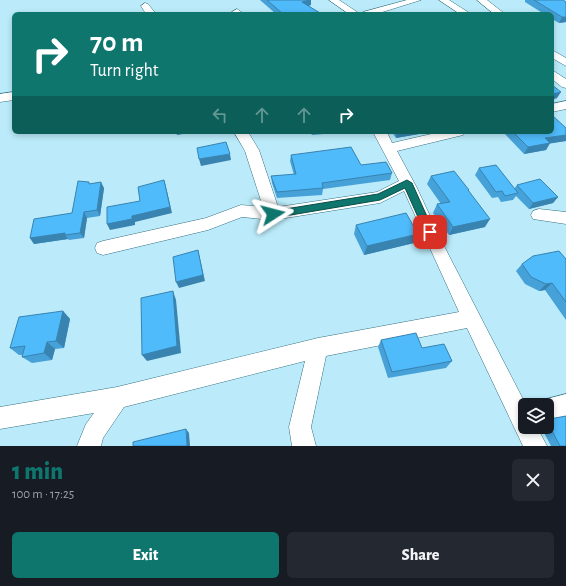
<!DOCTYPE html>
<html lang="en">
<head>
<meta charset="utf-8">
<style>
  :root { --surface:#171b24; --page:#242831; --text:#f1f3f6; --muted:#9ea1a6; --accent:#0f766e }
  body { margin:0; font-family:"Alegreya Sans",sans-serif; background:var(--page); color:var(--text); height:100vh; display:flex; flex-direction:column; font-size:15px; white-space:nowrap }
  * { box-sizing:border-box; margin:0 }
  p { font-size:13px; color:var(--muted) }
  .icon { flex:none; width:22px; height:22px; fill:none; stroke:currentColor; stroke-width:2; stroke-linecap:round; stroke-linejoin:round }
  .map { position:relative; height:446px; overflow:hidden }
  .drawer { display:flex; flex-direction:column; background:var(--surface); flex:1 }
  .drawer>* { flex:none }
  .banner { position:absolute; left:12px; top:12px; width:542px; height:122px; border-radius:6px; box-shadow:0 2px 6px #0003; background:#0f766e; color:#fff; overflow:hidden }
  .buttons { position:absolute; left:518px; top:398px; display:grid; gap:8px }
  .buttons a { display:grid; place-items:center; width:36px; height:36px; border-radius:6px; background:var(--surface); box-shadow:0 2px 6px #0003; font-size:20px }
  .pin { position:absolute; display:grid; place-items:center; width:34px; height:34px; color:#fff; margin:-17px; border-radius:8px; box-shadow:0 2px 6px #0006 }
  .me { position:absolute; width:44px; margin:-22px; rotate:81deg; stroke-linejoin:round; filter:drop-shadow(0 0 3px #0008) }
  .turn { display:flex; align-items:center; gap:14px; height:84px; padding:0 12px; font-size:18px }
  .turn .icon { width:52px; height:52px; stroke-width:2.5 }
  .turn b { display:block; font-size:28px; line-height:34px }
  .lanes { display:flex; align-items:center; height:38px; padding:0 12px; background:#0003; justify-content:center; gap:20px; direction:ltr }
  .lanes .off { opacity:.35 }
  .round { display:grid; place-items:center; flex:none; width:42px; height:42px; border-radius:6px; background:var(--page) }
  .summary { display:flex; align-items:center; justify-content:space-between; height:68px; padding:0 12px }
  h1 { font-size:24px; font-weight:800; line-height:30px; color:var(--accent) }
  .primary-button { display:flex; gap:8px; margin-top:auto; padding:8px 12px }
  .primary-button a { flex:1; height:46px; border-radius:6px; background:var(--accent); color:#fff; font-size:16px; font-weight:800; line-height:46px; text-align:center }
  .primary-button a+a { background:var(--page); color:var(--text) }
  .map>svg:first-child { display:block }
</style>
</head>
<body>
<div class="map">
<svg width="566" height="446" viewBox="0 0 566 446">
  <rect width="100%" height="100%" fill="#bbebfa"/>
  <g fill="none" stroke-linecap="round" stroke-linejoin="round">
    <defs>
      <g id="minor">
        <path d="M329 0H339L360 14H349Z"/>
        <path d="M407 0H421L376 14H361L363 12Z"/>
        <path d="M439 0H449L471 14H460Z"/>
        <path d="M477 0H487L505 14H494Z"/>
        <path d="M145 3 148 4 156 14H146L141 6Z"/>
        <path d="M237 9 244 14H234L232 12Z"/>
        <path d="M552 50 566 58V66L552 58Z"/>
        <path d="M552 70 566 79V88L562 87 552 79Z"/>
        <path d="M14 92V100L0 102V94Z"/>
        <path d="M566 101V109L552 112V104Z"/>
        <path d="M234 132H248L259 150 278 207 377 192 399 181 373 132H387L392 143 440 132H465L463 135 397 151 417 188 443 244 526 405 525 427H537L547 446H523L467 328 326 356 311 427 316 446H292L289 427 305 361 124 407 103 438 101 446H77L86 424 94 413 0 429V407L117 387 318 338 459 312 404 191 380 203 273 220 242 217 208 230 103 255 97 253 95 248 97 243 103 241 206 218 241 205 263 207 245 151Z"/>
        <path d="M539 209 566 212V224L533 219 531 215 533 211Z"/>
        <path d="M566 394V416L547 420V405H538L539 401Z"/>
      </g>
    </defs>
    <use href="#minor" stroke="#357181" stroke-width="1"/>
    <use href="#minor" fill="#fff" fill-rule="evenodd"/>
  </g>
  <g fill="#45a1d8">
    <path d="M260 0H311V5L308 6 320 13V14H276Z"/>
    <path d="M525 0H563L566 22 559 23 552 19V14H544L525 2Z"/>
    <path d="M566 128V141L550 143 546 150 524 154 505 134 506 132H552Z"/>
    <path d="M310 132H347L312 135Z"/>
    <path d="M392 132H420L419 134 396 138Z"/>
    <path d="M291 155 361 165 392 173 390 180 323 189 322 195 277 198 272 183 271 176 294 175 290 161Z"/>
    <path d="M479 168 514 189 517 185 558 197 553 203 529 209 516 196 513 200 501 202 498 197 492 198 475 175Z"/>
    <path d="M431 176 469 190V191L485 227 449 235 433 213 437 204H441L427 184Z"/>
    <path d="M90 184 104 188 100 216 87 218 84 238 69 240 68 239 34 244 30 238 72 213Z"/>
    <path d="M356 225 414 243 364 255 354 234Z"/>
    <path d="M566 259V320L545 290 539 291 525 284 516 271 522 264Z"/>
    <path d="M63 311 70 319 64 348 55 349 52 360 32 363 22 357 23 355H19L10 348Z"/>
    <path d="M381 340 422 348 452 361 446 368 388 378 378 347Z"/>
    <path d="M547 418H555L566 446H551L541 427H547Z"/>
  </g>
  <g fill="#3883b0">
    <path d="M309 0H311V5L302 8V2Z"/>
    <path d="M562 17H566V22L559 23Z"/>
    <path d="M561 92 557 98 552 100V94Z"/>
    <path d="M176 132H195L177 135Z"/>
    <path d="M397 132H420L419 134 396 138Z"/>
    <path d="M566 135V141L541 145 545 138Z"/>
    <path d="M550 143 546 150 524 154 528 147Z"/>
    <path d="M230 154 231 160 201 166 199 159Z"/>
    <path d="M164 180 166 187 172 213 135 222V225L110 230 107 224 132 216Z"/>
    <path d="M101 182 104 188 100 216 97 210Z"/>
    <path d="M558 197 553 203 529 209 533 203Z"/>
    <path d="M84 212 87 218 84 238 80 233Z"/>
    <path d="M490 219 485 227 449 235 453 227Z"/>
    <path d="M65 233V235L68 239 34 244 30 238Z"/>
    <path d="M418 234 414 243 364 255 367 246Z"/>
    <path d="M198 250 205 281 179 288 176 282Z"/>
    <path d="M552 283 545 290 539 291 546 284Z"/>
    <path d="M173 291 176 300 181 353 147 361 142 355Z"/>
    <path d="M63 311 70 319 64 348 56 341Z"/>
    <path d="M47 342 55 349 52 360 44 353Z"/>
    <path d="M186 429 189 433 190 446H187Z"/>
  </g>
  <g fill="#50bbfb" stroke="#3883b0">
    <path d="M267 0H309L302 2 320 13 318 14H283Z"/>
    <path d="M534 0H563L566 2V17H562Z"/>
    <path d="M552 85 561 92 552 94Z"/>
    <path d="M552 116H553L566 128V135L545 138 550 143 528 147 513 132H552Z"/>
    <path d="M226 142 230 154 199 159 197 148Z"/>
    <path d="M351 147 361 165 386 162 392 173 322 183 323 188 277 192 271 176 296 174 291 155Z"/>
    <path d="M496 165 518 193 505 196 502 191 496 192 479 168Z"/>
    <path d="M454 171 469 190H468L490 219 453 227 437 204 450 202 431 176Z"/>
    <path d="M540 179 558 197 533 203 517 185Z"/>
    <path d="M164 180 170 207 132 216V219L107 224V207L140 201 138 187Z"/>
    <path d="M78 181 89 182V184L101 182 97 210 84 212 80 233 65 235V233L30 238 34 219 72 213Z"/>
    <path d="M406 213 418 234 367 246 356 225Z"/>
    <path d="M198 250 203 275 176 282 173 257Z"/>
    <path d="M559 251 566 259V302L552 283 546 284 531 277 522 264 533 256Z"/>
    <path d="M173 291 177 346 142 355 141 298Z"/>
    <path d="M63 311 56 341 47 342 44 353 22 357 25 346 10 348 19 317Z"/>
    <path d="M416 333 422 348 444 344 452 361 392 372 381 340Z"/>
    <path d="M566 416V446H560L547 421V418H555Z"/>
    <path d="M186 429 187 446H133V442Z"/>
  </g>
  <path fill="#0f766e" stroke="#0a4d48" d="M407 180 412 183 434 232 433 235H426L405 188 380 200 273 218 268 214 273 211 378 194Z"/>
</svg>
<div class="buttons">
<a><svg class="icon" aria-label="layers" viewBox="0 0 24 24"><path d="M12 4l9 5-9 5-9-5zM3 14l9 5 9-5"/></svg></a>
</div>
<div class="pin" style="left:430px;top:232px;background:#d93025"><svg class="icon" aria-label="arrive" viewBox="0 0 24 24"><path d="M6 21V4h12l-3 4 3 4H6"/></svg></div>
<svg class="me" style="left:273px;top:214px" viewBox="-20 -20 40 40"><path d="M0-17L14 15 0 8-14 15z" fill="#0f766e" stroke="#fff" stroke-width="4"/></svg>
<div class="banner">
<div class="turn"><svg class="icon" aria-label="right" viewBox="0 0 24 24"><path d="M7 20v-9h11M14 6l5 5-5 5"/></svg><div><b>70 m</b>Turn right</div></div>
<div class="lanes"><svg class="icon off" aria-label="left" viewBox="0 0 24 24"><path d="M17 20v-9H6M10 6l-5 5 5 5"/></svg><svg class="icon off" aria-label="ahead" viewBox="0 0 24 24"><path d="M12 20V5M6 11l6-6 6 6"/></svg><svg class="icon off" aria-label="ahead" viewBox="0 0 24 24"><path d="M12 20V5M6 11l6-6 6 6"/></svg><svg class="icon" aria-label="right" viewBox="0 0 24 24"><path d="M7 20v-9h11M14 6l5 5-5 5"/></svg></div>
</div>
</div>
<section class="drawer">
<div class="summary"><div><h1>1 min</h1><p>100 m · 17:25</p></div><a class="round"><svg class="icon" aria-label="close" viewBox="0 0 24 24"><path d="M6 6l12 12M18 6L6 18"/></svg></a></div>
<div class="primary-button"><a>Exit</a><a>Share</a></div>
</section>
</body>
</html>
